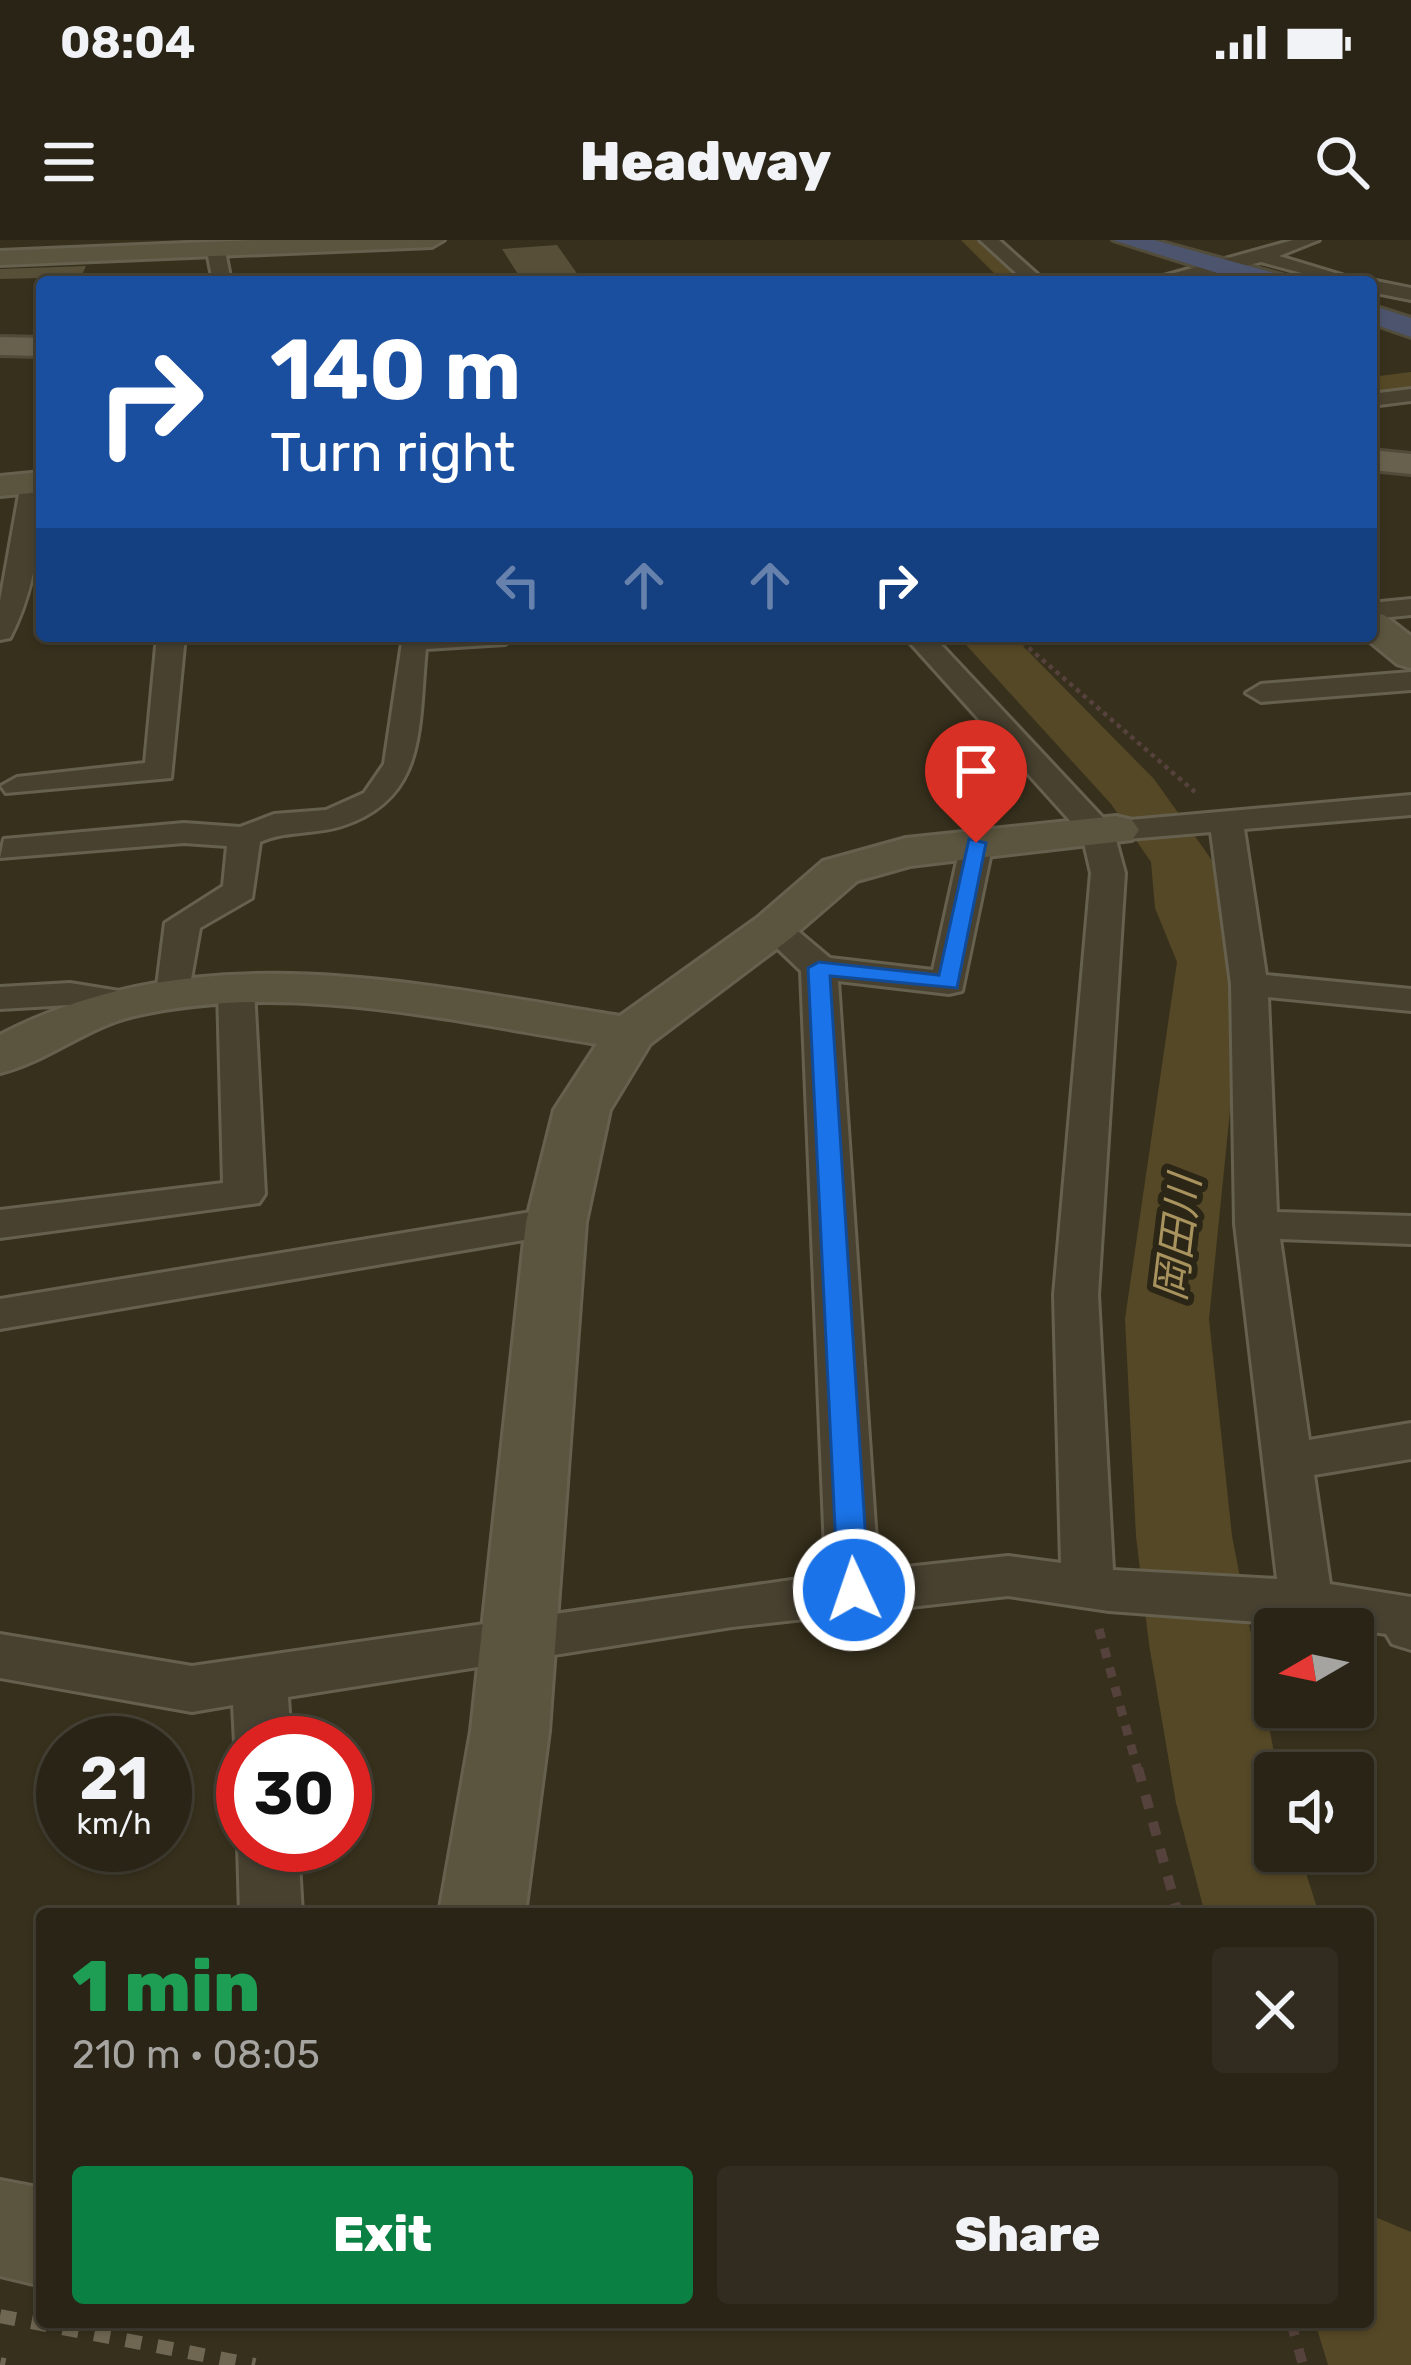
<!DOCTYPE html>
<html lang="en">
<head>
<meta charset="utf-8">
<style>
  :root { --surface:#292416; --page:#312c1f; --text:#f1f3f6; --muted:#a5a4a1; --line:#454135; --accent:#0b8043 }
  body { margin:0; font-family:Rubik,"Noto Sans JP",sans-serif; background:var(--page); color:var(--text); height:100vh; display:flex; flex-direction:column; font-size:45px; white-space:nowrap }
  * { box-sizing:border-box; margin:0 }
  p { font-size:39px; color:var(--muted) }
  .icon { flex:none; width:66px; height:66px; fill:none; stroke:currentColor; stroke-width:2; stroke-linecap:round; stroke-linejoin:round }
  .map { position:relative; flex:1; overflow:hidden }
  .details { position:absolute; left:36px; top:1668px; width:1338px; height:420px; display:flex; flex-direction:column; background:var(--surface); border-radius:12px; box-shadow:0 3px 9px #0004,0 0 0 3px var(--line) }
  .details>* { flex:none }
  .banner { position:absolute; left:36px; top:36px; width:1341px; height:366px; border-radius:12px; box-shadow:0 3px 9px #0004,0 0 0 3px var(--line); background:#1a4fa0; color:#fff; overflow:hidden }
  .needle { width:78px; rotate:261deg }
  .tools { position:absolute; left:1254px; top:1368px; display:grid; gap:24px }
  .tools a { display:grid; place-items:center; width:120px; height:120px; border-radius:12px; background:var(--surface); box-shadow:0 3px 9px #0004,0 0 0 3px var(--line); font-size:60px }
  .speed { position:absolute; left:36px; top:1476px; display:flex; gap:24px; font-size:60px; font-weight:700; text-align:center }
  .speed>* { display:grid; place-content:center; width:156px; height:156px; border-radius:50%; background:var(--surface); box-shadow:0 3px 9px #0004,0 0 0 3px var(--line); line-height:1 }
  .speed small { font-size:30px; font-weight:400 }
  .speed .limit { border:18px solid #d22; background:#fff; color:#111 }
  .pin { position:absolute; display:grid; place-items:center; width:102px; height:102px; color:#fff; margin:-123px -51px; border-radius:50% 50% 50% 0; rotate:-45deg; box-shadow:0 0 12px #0007 }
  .pin .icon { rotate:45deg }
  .me { position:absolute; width:132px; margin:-66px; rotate:357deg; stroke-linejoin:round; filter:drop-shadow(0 0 9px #0008) }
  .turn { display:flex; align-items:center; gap:42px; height:252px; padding:0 36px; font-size:54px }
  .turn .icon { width:156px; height:156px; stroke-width:2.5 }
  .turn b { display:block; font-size:84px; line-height:102px }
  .lanes { display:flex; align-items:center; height:114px; padding:0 36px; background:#0003; justify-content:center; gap:60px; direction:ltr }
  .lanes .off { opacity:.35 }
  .round { display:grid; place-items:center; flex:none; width:126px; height:126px; border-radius:12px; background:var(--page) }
  .overview { display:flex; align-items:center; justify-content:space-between; height:204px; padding:0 36px }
  h1 { font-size:72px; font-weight:800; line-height:90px; color:#1e9e55 }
  .action { display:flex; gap:24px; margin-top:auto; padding:24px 36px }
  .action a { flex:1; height:138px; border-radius:12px; background:var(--accent); color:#fff; font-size:48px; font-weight:800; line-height:138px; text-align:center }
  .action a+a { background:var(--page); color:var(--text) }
  .status { display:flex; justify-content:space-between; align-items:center; height:84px; padding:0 60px; background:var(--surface); direction:ltr }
  .status svg { height:33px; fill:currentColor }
  header { display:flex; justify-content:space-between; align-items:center; height:156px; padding:0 36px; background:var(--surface); font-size:54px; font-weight:800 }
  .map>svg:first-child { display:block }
</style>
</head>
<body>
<div class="status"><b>08:04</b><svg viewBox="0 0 49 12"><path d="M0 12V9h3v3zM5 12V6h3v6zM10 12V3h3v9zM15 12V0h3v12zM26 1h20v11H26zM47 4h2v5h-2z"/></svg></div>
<header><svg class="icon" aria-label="menu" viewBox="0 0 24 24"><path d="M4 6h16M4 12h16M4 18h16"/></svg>Headway<svg class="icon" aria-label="search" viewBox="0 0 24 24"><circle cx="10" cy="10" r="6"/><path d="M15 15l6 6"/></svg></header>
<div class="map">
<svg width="1411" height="2125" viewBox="0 0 1411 2125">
  <rect width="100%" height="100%" fill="#37301d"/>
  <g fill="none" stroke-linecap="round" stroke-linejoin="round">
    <g fill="#554826" fill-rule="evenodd">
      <path d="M961 0H996L1040 42H1003Z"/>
      <path d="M1411 132V156L1371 161V137Z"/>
      <path d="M958 396H1013L1154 539 1204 609 1213 622 1219 668 1245 722 1209 1079 1232 1296 1278 1533 1275 1611H1299L1319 1674H1205L1176 1563 1149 1404 1136 1296 1125 1079 1177 722 1155 668 1151 622 1111 564Z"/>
      <path d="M1368 1974 1411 1992V2125H1328L1315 2082H1368Z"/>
    </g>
  </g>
  <g fill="#584f38">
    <path d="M557 5 583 42H523L502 9Z"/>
    <path d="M86 26 81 37 0 39V29Z"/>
  </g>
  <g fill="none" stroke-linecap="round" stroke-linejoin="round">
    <defs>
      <g id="street">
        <path d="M980 0H999L1046 42H1026Z"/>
        <path d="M1293 0H1319L1279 16 1365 42 1371 40 1411 48V60L1371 52V42H1335L1261 22 1180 42H1142Z"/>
        <path d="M216 6 225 11 231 42H213L207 11Z"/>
        <path d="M1411 149V161L1371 166V154Z"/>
        <path d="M33 236 42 239C42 295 35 350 10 398L0 400V361L21 243Z"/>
        <path d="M1411 359V375L1371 379V363Z"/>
        <path d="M157 396H185L171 538 6 553 1 546 17 537 145 523Z"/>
        <path d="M403 396H519L505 404 426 409C418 486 428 558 342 586 315 595 287 590 260 602L252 658 200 688 187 762H161L156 754 165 683 223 646 227 606 184 603 0 618 4 599 184 583 240 587 274 574 326 570 364 553 384 524Z"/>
        <path d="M904 396H933L1107 582 1411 555V575L1244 589 1266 735 1411 749V771L1268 757 1277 972 1411 976V1004L1280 999 1309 1200 1411 1183V1219L1314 1235 1330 1344 1411 1357V1410L1392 1404 1386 1394 1353 1389 1109 1371 1008 1356 732 1387 288 1457 291 1503H243V1520L235 1503 233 1465 192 1472 0 1438V1394L192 1426 826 1335 801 731 756 688 774 677 786 681 830 718 933 730 961 603 977 593 993 603 962 751 949 754 838 741 878 1330 1008 1316 1061 1323 1054 1055 1091 633 1082 594ZM1211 592 1231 744 1235 984 1277 1339 1113 1330 1098 1055 1125 633 1116 600Z"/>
        <path d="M1411 432V450L1261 462 1246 453 1261 444Z"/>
        <path d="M236 738 254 749 265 954 259 963 0 998V970L223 943 218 749Z"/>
        <path d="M70 743 138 754 144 762 125 773 70 765 0 769V747Z"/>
        <path d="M556 968 571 972 577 982 571 992 0 1089V1059Z"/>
        <path d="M243 1595V1605H298L302 1674H240L238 1605Z"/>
      </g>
      <g id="secondary">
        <path d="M257 0H444L432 7 0 25V11Z"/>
        <path d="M42 232V252L0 256V236Z"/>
        <path d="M1371 372 1384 375 1411 396V428L1397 424 1363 396H1371Z"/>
        <path d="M1116 576 1132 580 1139 590 1132 600 910 626 857 641 791 698 650 804 610 870 586 982 549 1491 525 1674H439L471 1491 526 982 554 870 597 804C447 780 285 741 134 776 86 787 47 822 0 833V795C195 692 413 743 620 776L757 678 823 621 906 598Z"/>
        <path d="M0 1940 42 1948V2046L0 2036Z"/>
      </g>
      <g id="primary">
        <path d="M0 97 42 98V116L0 115Z"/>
        <path d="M1371 210 1411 214V234L1371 230Z"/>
      </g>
      <g id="highway">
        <path d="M1113 0H1154L1285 36 1289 42H1246Z"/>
        <path d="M1371 65 1411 78V97L1371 83Z"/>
      </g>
    </defs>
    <use href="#street" stroke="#66604e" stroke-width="6"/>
    <use href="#secondary" stroke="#66604e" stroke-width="6"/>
    <use href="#primary" stroke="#514b3a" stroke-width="6"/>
    <use href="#highway" stroke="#524c3b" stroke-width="6"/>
    <path stroke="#56423c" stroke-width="4.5" stroke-dasharray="4.5 4.5" stroke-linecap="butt" d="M1015 396 1195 552"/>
    <path stroke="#56423c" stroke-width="9" stroke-dasharray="10 10" stroke-linecap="butt" d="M1099 1389 1138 1531"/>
    <g stroke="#56423c" stroke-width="10" stroke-dasharray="14 14" stroke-linecap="butt">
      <path d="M1138 1528 1178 1674"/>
      <path d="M1291 2082 1303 2125"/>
    </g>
    <use href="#street" fill="#484130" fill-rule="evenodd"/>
    <use href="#secondary" fill="#5b543e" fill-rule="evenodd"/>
    <use href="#primary" fill="#68614e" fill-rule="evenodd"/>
    <use href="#highway" fill="#4d556e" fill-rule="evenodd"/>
    <g stroke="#6f6752" stroke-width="14" stroke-dasharray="16 16" stroke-linecap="butt">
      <path d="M0 2076 255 2125"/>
      <path d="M0 2124 5 2125"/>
    </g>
  </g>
  <path fill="#1a73e8" stroke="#114b97" stroke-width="3" d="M969 599 986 603 957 748 830 736 869 1350 854 1363 838 1350 808 728 819 722 939 735Z"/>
  <g text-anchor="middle" stroke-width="12" stroke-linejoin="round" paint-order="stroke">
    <g font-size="42" font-style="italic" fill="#a8935f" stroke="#2c2616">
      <text transform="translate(1177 998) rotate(-83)" y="15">岡田川</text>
    </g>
  </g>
</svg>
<div class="tools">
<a><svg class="needle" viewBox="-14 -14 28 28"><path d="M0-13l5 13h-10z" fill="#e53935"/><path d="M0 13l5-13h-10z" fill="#a5a4a1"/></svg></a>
<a><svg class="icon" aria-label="sound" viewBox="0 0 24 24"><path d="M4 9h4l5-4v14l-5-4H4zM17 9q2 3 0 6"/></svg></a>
</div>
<div class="speed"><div>21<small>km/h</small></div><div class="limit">30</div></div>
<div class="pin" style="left:976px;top:603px;background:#d93025"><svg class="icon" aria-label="arrive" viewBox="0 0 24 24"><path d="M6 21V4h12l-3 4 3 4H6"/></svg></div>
<svg class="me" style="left:854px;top:1350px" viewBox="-20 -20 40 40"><circle r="17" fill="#1a73e8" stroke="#fff" stroke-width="3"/><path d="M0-11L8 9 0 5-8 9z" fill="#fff"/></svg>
<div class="banner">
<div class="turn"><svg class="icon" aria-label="right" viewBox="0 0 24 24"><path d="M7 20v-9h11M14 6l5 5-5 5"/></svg><div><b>140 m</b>Turn right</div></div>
<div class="lanes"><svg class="icon off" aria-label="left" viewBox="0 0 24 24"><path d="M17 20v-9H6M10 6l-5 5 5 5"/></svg><svg class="icon off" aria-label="ahead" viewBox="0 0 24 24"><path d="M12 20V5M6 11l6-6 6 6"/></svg><svg class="icon off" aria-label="ahead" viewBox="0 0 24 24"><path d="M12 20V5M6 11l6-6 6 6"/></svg><svg class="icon" aria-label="right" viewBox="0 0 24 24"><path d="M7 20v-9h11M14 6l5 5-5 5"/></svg></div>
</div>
<section class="details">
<div class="overview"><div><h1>1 min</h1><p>210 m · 08:05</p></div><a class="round"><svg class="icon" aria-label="close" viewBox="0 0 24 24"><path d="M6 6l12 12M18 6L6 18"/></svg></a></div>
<div class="action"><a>Exit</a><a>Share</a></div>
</section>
</div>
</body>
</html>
